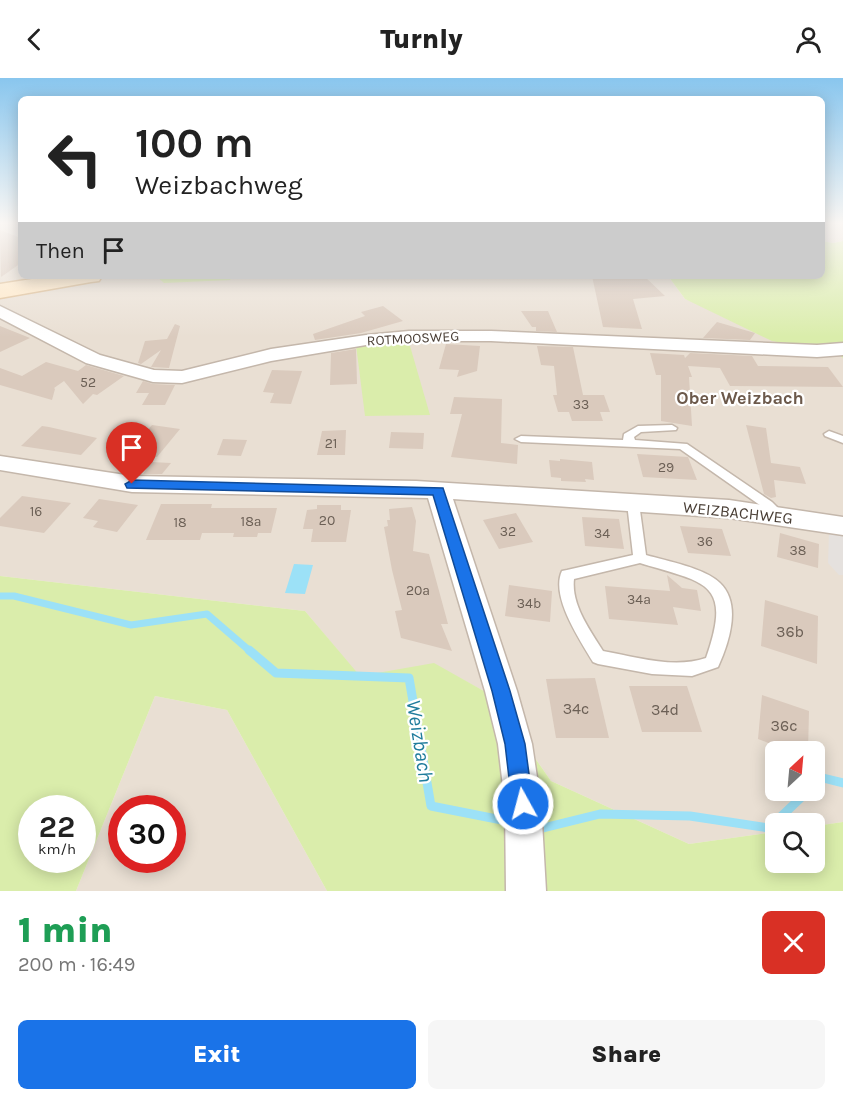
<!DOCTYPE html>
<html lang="en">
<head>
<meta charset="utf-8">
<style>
  :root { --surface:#fff; --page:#f6f6f6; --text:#222; --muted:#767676; --accent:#1a73e8 }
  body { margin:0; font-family:Karla,sans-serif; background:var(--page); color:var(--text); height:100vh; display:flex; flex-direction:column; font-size:22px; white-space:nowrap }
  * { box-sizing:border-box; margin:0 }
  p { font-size:20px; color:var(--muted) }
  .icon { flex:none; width:33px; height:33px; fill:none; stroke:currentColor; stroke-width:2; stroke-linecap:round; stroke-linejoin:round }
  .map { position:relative; height:813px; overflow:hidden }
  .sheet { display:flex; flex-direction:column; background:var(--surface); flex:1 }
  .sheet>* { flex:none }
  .top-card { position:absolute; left:18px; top:18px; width:807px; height:183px; border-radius:9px; box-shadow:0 3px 15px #0003; background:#fff; color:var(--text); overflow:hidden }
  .needle { width:39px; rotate:26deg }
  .buttons { position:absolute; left:765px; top:663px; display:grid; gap:12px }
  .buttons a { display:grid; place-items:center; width:60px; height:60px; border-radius:9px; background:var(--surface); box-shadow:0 3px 15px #0003; font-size:30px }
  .speed { position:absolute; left:18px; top:717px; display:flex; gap:12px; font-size:30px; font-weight:700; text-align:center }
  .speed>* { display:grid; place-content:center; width:78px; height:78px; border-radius:50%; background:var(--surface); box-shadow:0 3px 15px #0003; line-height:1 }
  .speed small { font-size:15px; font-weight:400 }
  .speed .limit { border:9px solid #d22; background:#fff; color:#111 }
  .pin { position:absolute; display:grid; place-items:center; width:51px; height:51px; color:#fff; margin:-62px -26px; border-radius:50% 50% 50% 0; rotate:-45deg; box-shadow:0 0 6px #0007 }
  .pin .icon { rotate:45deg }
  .me { position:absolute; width:66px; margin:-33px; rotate:353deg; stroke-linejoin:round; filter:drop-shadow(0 0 4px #0008) }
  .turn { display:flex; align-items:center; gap:21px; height:126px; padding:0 18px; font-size:27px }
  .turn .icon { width:78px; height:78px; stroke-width:2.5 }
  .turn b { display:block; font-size:42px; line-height:51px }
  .then { display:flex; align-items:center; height:57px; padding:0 18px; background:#0003; gap:12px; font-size:22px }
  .round { display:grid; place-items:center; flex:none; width:63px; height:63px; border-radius:9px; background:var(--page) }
  .overview { display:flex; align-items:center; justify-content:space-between; height:102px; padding:0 18px }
  h1 { font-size:36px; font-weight:800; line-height:45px; color:#1e9e55 }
  .cta { display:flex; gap:12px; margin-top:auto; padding:12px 18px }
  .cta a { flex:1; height:69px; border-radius:9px; background:var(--accent); color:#fff; font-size:24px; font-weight:800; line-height:69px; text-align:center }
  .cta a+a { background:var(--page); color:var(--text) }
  header { display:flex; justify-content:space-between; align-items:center; height:78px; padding:0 18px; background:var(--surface); font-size:27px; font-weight:800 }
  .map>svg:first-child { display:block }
</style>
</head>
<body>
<header><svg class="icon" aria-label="back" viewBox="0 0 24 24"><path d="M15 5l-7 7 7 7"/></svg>Turnly<svg class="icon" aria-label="person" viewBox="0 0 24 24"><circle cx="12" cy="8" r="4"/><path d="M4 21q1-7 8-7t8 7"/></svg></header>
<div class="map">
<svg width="843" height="813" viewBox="0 0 843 813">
  <rect width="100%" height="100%" fill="#f5eee6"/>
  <g fill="#e9dfd3" fill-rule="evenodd">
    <path d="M0 146H21V198H668L685 221 836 275 843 280V744L815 748 814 746H776L775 754 689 766 551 703 491 617 434 586 360 599 305 533 0 498ZM776 674H814V712H776Z"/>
    <path d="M822 146H843V163L833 165 822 163Z"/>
    <path d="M155 618 227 632 327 813H76ZM122 730H172V782H122Z"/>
  </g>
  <g fill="#daedab" fill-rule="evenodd">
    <path d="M822 163 833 165 843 163V280L836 275 772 263 685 221 668 198H822Z"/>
    <path d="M156 198H226L231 202 164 205Z"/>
    <path d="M408 261 430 337 365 338 356 267Z"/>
    <path d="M0 498 305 533 360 598 434 585 491 617 551 703 689 766 775 754 776 784H814L815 748 843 744V813H327L227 632 155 618 76 813H0ZM32 730H82V782H32Z"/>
  </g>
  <path fill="#e5e1de" d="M829 455 843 457V497H839L828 485Z"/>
  <path fill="#9ce1f7" d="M294 486 313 487 305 516 285 515Z"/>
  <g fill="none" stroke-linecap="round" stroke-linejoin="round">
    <path stroke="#9ce1f7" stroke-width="7" d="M0 518H14L131 547 207 536 251 574"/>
    <g stroke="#9ce1f7" stroke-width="9">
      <path d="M249 572 276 595 409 600 431 728 512 744"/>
      <path d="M814 708 823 700 843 705"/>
      <path d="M536 749 543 750 600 736 690 738 769 750 809 712"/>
    </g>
  </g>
  <g fill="#dacabd">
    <path d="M0 152 21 160V185L1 199Z"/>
    <path d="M592 198H644L665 218 633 221 642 251 603 249Z"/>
    <path d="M383 228 403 243 361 255 315 262 313 256 365 238 361 234Z"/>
    <path d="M521 233H548L557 254 536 253V249H532Z"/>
    <path d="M717 244 755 255 750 262 703 260Z"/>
    <path d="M175 246 180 248 169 290 151 289 161 272 141 286 138 285 145 263 167 261Z"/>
    <path d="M0 248 30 260 0 274Z"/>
    <path d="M446 266 480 268 477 293 457 299 459 292 439 291Z"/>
    <path d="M537 268 573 269 583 317H604L610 334H600L603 343H572L569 334H558L553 317H557L554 288 541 287Z"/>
    <path d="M356 271 357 306 330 307 331 275Z"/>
    <path d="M650 275 684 277 685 280 690 275 752 278 758 288 828 289 843 309 730 308 720 290 688 288 692 299H689L692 348 661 343V297H656Z"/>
    <path d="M46 284 78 293 86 287 124 298 97 317 93 316 83 326 64 303 54 310 55 311 52 322 0 307V290L22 298Z"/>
    <path d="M272 292 302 293 291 326 270 325 274 315 263 314Z"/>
    <path d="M143 303 153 306 175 307 165 327H142L149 315H136Z"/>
    <path d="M454 319 502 321 501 365 518 367 517 386 451 379 462 336H450Z"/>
    <path d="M152 347 180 351 157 379 128 374Z"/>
    <path d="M746 347 766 350 771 385 800 389 806 406 774 402 776 419 771 420 764 416Z"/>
    <path d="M42 348 49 349 97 360 81 377 21 368Z"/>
    <path d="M346 352 345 377H317L322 353Z"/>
    <path d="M391 354 424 355 423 371 389 370Z"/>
    <path d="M223 361 247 362 241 378 217 377Z"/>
    <path d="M637 376 688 379 697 402 643 399Z"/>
    <path d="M560 381 592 384 594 402 585 401 586 404 561 403V400L551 399 549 382 560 383Z"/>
    <path d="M151 384 171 385 162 396H143Z"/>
    <path d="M22 418 71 425 44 455 0 448V440Z"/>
    <path d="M99 421 138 427 117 454 93 449 98 443 83 440Z"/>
    <path d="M161 426H212L211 430H277L271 455H258L257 459H233L234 455H202L200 462H146Z"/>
    <path d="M317 427H341V432H351L346 464H311L313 451H303L307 432 317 431Z"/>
    <path d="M412 429 416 443 413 473 429 476 448 546H441L452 573 401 560 395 533 402 532 392 492 384 449 388 448 387 442H390L389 431Z"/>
    <path d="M516 435 533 464 499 471 483 442Z"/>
    <path d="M582 439 619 441 624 471 585 468Z"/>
    <path d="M680 448 722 451 731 478 688 475Z"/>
    <path d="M780 455 819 466 818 490 777 479Z"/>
    <path d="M667 497 682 510 697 512 701 533 673 529 678 547 609 541 605 508 670 513Z"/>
    <path d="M509 507 552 513 550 544 505 538Z"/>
    <path d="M765 522 818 538 817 586 761 568Z"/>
    <path d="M595 600 609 660H556L546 601Z"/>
    <path d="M629 608H687L702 654H642Z"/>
    <path d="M762 617 809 633 808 674H792L758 661Z"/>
  </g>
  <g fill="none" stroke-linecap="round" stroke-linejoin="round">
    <defs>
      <g id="lane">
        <path d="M672 347 677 350 676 352 641 354 634 359 635 362 687 366 772 424 786 438 784 441H776L764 430 680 371 521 364 515 361 521 358 623 362 624 356 638 348Z"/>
        <path d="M829 353 843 358V365L825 358 824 356Z"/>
        <path d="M633 421 639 425 646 477C667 483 705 490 720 505 742 526 729 565 718 589L692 598 652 596 598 586 593 584C580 562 550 518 562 493L567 492 633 477 627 425ZM640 485C705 505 733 503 706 580 674 591 636 579 603 573 590 552 571 527 574 501Z"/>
      </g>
      <g id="street">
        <path d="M0 228 100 277 154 292 182 293 271 271 366 257 409 253H491L817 267 843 265V277L817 279 491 263H409L366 267 271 283 182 305 153 304 86 285 0 240Z"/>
        <path d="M0 378 132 398 416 403 729 422 843 439V457L729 440 453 421 517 613 532 666 541 726 546 813H506L505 726 498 666 485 613 428 420 132 414 0 392Z"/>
      </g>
      <path id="secondary" d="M51 198H102L99 203 91 204 0 220V206Z"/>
    </defs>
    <use href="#lane" stroke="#c4b7ab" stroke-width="3"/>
    <use href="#street" stroke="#c4b7ab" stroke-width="3"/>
    <use href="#secondary" stroke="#ddbd93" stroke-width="3"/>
    <use href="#lane" fill="#fff" fill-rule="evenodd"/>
    <use href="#street" fill="#fff" fill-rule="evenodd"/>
    <use href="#secondary" fill="#ffe8c6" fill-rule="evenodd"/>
  </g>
  <linearGradient id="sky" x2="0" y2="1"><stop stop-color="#89c6ee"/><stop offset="0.56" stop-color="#faf7f4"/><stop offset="1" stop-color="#faf7f4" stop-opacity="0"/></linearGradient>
  <rect width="843" height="259" fill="url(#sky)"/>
  <path fill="#1a73e8" stroke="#114b97" stroke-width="1.5" d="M132 402 443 410 510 613 525 666 533 726 530 733 523 736 515 733 512 726 505 666 492 613 433 417 127 410 125 406Z"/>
  <g text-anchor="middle" stroke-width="4.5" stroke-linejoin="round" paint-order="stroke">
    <g font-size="14" fill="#483d34" stroke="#fff">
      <text transform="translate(413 260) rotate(-3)" y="5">ROTMOOSWEG</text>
    </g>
    <g font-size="14" fill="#6c6056">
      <text x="88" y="309">52</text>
      <text x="581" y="331">33</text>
      <text x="331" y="370">21</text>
      <text x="666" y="394">29</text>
      <text x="36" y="438">16</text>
      <text x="327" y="447">20</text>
      <text x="251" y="448">18a</text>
      <text x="180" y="449">18</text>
      <text x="508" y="458">32</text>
      <text x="602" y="460">34</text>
      <text x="705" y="468">36</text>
      <text x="798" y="477">38</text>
      <text x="418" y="517">20a</text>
      <text x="639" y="526">34a</text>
      <text x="529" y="530">34b</text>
    </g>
    <g font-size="16" fill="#483d34" stroke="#fff">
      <text transform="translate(738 434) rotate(6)" y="6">WEIZBACHWEG</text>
    </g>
    <g font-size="16" fill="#6c6056">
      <text x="790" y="559">36b</text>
      <text x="576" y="636">34c</text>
      <text x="665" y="637">34d</text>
      <text x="784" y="653">36c</text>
    </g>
    <g font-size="18" font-weight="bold" fill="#6c594b" stroke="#fff">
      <text x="740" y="326">Ober Weizbach</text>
    </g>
    <g font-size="21" font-style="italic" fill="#1f7c9c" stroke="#fff">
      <text transform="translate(420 663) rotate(81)" y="7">Weizbach</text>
    </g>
  </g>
</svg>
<div class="buttons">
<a><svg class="needle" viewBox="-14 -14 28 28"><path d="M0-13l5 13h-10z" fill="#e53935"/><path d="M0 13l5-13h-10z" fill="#767676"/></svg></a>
<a><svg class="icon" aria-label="search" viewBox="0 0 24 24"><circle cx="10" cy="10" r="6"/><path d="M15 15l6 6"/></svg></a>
</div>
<div class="speed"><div>22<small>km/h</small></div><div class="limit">30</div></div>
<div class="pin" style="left:132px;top:406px;background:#d93025"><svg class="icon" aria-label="arrive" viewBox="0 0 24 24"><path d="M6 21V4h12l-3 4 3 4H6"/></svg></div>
<svg class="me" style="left:523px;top:726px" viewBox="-20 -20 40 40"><circle r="17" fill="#1a73e8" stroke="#fff" stroke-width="3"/><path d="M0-11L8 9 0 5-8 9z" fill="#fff"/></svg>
<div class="top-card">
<div class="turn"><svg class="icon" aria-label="left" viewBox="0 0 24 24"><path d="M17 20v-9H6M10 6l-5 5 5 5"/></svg><div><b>100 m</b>Weizbachweg</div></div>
<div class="then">Then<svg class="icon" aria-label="arrive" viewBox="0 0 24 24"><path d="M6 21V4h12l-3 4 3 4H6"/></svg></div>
</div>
</div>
<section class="sheet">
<div class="overview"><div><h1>1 min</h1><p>200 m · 16:49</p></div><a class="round" style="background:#d93025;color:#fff"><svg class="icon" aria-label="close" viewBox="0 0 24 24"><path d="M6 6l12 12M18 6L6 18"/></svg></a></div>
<div class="cta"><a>Exit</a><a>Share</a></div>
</section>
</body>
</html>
